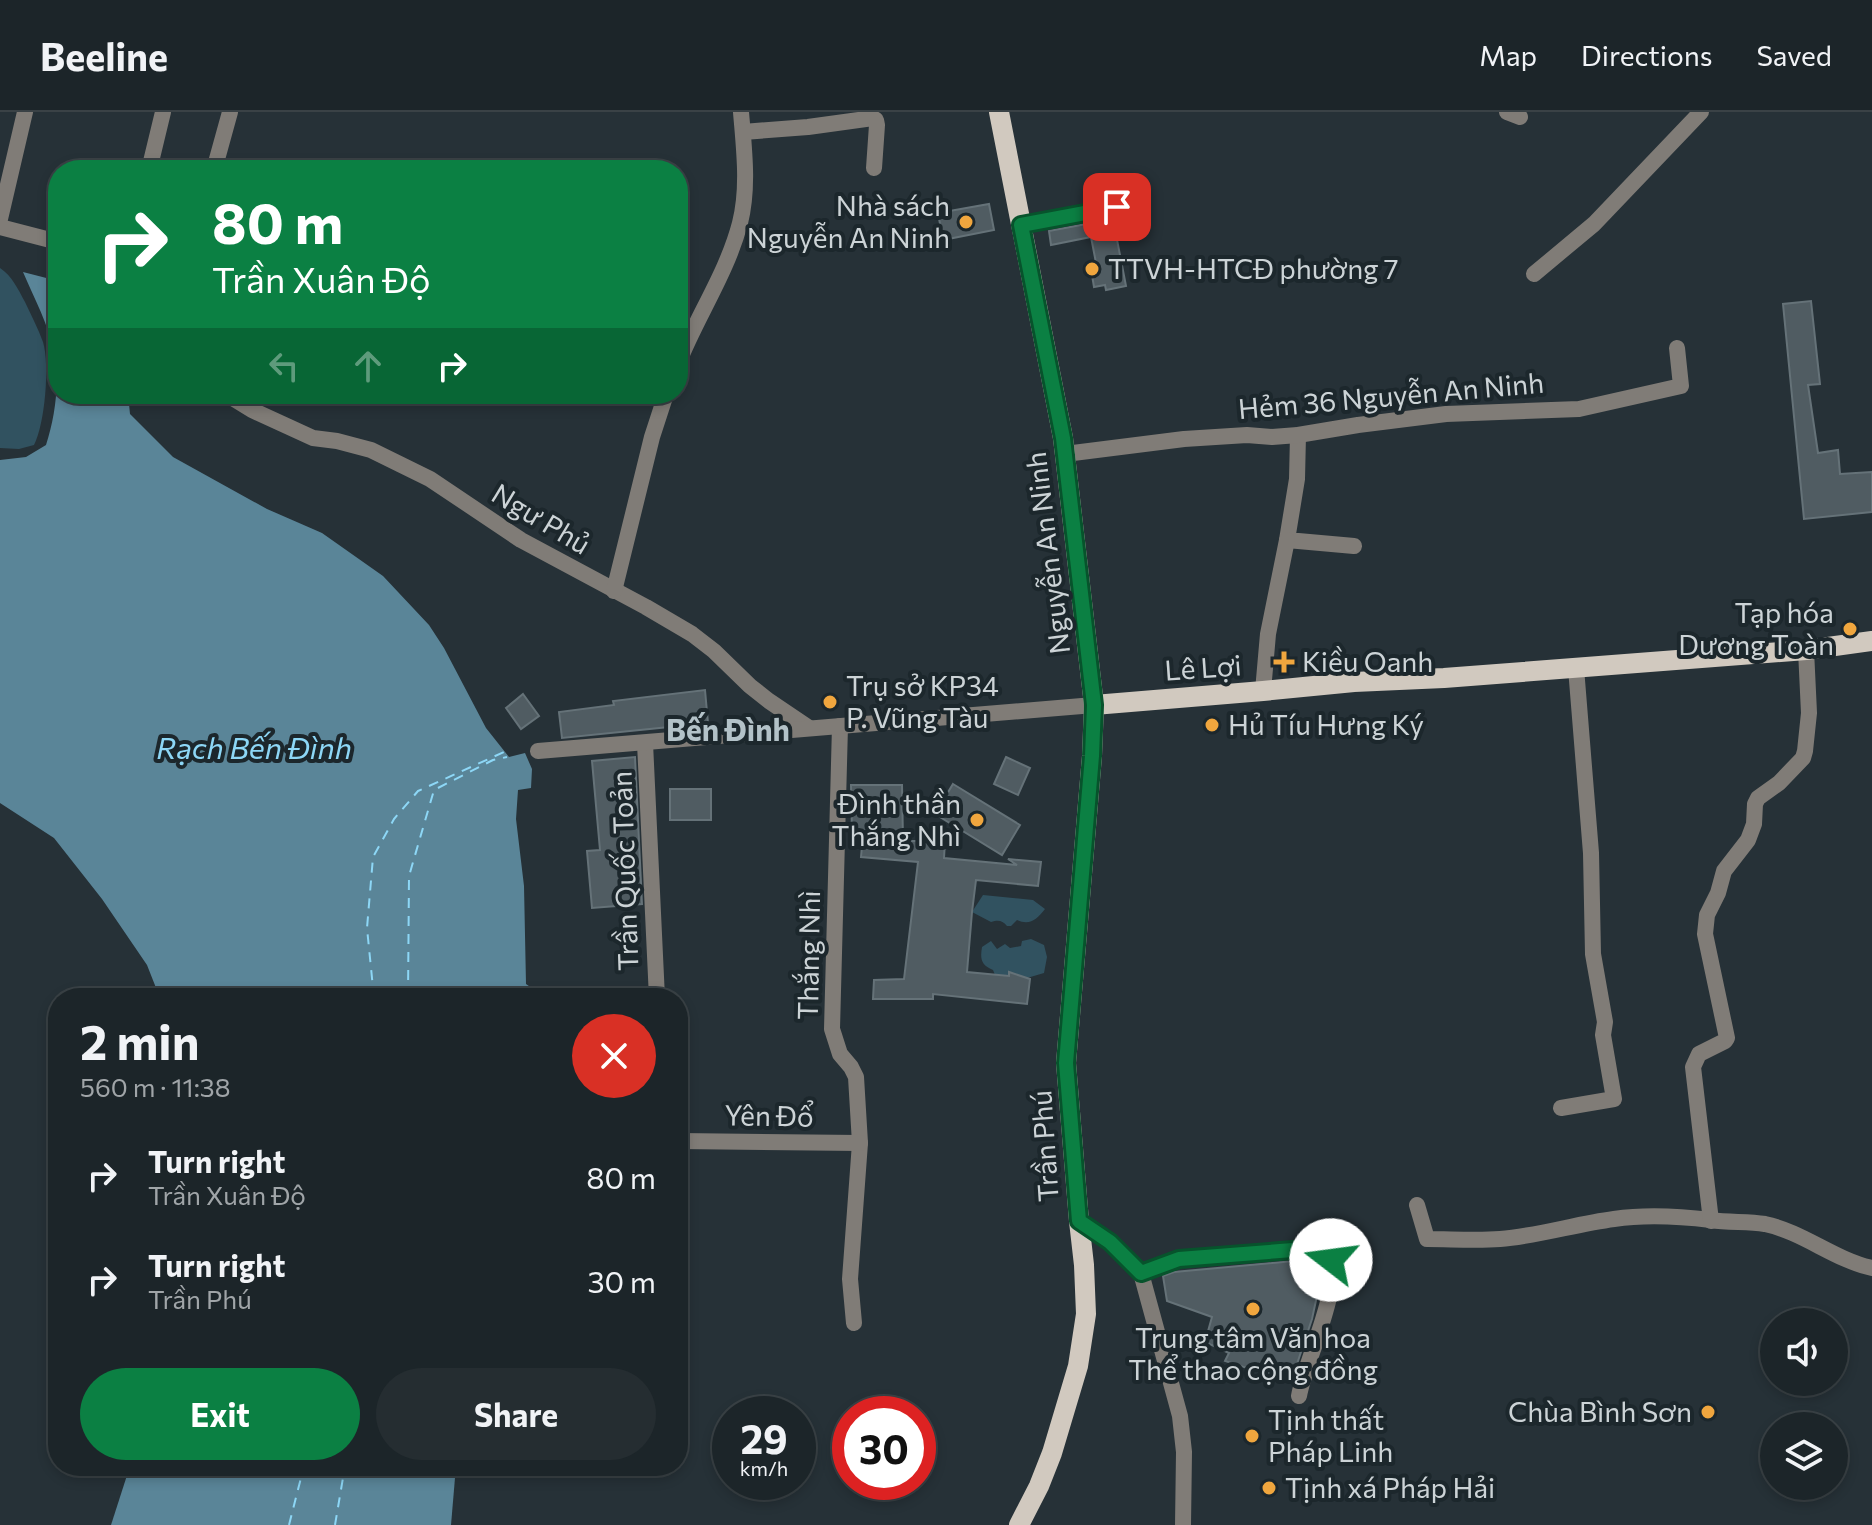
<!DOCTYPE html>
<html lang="en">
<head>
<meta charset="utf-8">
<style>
  :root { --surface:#1c2529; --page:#252d31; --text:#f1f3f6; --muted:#a0a5a8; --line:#3a4246; --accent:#0b8043 }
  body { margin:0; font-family:Commissioner,sans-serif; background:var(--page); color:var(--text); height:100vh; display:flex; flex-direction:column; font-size:30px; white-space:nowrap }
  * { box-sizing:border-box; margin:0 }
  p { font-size:26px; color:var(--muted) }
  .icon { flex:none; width:44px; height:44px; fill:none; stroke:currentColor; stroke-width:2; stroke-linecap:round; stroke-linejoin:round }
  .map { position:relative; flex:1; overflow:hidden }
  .drawer { position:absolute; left:48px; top:876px; width:640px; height:488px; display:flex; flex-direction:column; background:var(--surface); border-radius:32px; box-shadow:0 4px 12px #0003,0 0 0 2px var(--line) }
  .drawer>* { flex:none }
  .top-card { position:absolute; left:48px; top:48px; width:640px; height:244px; border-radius:32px; box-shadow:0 4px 12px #0003,0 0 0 2px var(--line); background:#0b8043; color:#fff; overflow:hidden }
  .tools { position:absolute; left:1760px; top:1196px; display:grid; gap:16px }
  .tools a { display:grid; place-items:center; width:88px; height:88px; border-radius:50%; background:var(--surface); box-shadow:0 4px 12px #0003,0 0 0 2px var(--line); font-size:40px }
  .speed { position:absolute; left:712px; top:1284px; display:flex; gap:16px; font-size:40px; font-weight:700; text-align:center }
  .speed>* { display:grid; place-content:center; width:104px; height:104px; border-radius:50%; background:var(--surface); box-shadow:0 4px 12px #0003,0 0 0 2px var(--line); line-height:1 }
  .speed small { font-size:20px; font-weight:400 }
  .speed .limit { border:12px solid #d22; background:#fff; color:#111 }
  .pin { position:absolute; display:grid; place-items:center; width:68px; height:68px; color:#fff; margin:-34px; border-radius:16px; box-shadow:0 4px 12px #0006 }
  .me { position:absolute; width:88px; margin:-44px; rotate:285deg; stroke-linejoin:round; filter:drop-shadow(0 0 6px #0008) }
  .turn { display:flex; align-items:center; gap:28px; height:168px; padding:0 32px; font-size:36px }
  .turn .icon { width:104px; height:104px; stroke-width:2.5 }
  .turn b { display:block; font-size:56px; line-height:68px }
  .lanes { display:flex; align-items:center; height:76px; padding:0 32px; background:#0003; justify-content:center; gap:40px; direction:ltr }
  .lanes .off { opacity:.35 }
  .round { display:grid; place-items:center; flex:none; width:84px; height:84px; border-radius:42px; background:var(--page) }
  .head { display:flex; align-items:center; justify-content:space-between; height:136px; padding:0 32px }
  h1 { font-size:48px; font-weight:700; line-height:60px }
  .cta { display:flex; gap:16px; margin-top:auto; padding:16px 32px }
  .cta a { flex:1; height:92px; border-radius:48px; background:var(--accent); color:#fff; font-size:32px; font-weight:700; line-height:92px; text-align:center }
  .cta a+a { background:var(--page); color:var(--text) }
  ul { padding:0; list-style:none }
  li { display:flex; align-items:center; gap:24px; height:104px; padding:0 32px }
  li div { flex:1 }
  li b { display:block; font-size:30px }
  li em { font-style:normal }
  header { display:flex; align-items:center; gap:48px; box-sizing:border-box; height:112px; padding:0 40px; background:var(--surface); border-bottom:2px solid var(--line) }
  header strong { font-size:38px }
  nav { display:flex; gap:44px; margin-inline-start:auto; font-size:28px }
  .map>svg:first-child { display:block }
</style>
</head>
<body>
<header>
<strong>Beeline</strong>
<nav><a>Map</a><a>Directions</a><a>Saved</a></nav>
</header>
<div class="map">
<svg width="1872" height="1413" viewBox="0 0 1872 1413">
  <rect width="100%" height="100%" fill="#263137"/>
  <g fill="#315260">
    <path d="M0 156C12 164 18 177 25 190 31 203 38 216 43 230 50 253 45 312 34 333L19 337 0 336Z"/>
    <path d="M983 783 1033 788 1045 797C1037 807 1030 814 1017 808L1011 814H1007C1002 808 998 808 991 810L972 800Z"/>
    <path d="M1031 827 1044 833 1047 845 1044 861 1027 866 1009 860V864L995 863 993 858C981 853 980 847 982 835L991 829 997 837 1005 832 1010 836 1021 834 1022 829Z"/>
  </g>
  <g fill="#5a8598">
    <path d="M23 160 58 169V282H128L130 302 173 345 267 397 322 421 383 464 429 513 444 536 486 616 509 645 525 641 532 657 531 676 518 678 516 707 524 774 526 872 536 879 534 886H160L147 853 102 787 54 726 0 691V348L26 345 46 333C55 305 60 271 54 241 49 213 34 186 23 160Z"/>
    <path d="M130 1354H456L451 1413H111Z"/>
  </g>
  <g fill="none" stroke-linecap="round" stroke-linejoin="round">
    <g stroke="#8dd7f6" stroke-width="2" stroke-dasharray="10 8" stroke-linecap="butt">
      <path d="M372 886 373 876 367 816 373 745 394 707 418 679 504 640"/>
      <path d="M408 886 409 764 434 678 493 648 507 645"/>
      <path d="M289 1413 304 1354"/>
      <path d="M335 1413 345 1354"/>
    </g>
  </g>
  <g fill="#505c62" stroke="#657278" stroke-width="2">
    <path d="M989 92 994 118 943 128 938 101Z"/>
    <path d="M1113 107 1126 174 1106 178 1105 173 1094 175 1091 157 1097 156 1091 125 1051 133 1049 119Z"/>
    <path d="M1811 189 1820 272 1808 273 1818 341 1838 338 1840 362 1872 360V400L1804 407 1783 192Z"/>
    <path d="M705 578 708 611 562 626 559 600 614 593 613 589Z"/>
    <path d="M523 582 539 604 521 617 506 596Z"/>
    <path d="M635 645 642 792 592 796 587 739 600 738 592 649Z"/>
    <path d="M1006 645 1030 656 1018 683 994 672Z"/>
    <path d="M953 672 1020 713 1002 743 935 702Z"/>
    <path d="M851 673H902L903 729H945L944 746 1017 753 1008 747 1041 750 1038 774 976 768 972 800 967 860 1009 864V860L1030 867 1027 892 933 882V887H873L874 868 904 867 918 750 861 745 863 723H852Z"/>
    <rect x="670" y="677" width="41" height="31"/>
    <path d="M1305 1148 1319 1151 1320 1170 1312 1207 1291 1270 1225 1249 1229 1241 1205 1230 1212 1205 1167 1189 1163 1164 1174 1160Z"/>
  </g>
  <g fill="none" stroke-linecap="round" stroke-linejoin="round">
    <g stroke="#807c77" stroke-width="16">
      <path d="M1507 0 1520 5"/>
      <path d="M743 20 808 15 873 6 876 8 877 13 874 56"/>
      <path d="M149 58 163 0"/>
      <path d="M214 58 230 0"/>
      <path d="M0 107 25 0"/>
      <path d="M1021 113 1117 95"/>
      <path d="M0 115 58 130"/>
      <path d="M1534 162 1594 112 1701 0"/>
      <path d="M678 252C697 204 727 161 740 111 749 75 744 37 741 0"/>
      <path d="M226 282 252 298 313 326 337 329 371 338 430 367 521 428 646 495 692 522 714 539 750 574 769 589 809 616"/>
      <path d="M1298 323 1297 367 1287 428 1354 434"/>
      <path d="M1065 342 1184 327 1247 323 1272 325 1298 323 1358 313 1446 302 1579 297 1681 274 1677 236"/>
      <path d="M614 479 652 325 666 282"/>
      <path d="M1263 579 1268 522 1287 428"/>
      <path d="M840 614 832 917 840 942 851 955 856 965 860 1031 850 1167 854 1211"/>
      <path d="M645 631 657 886"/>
      <path d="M538 639 1094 593"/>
      <path d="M1561 996 1614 987 1603 923 1605 910 1593 842 1591 741 1576 556"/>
      <path d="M678 1029 860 1031"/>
      <path d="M1417 1093 1427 1127C1451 1127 1476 1129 1500 1127 1538 1124 1576 1112 1614 1107 1647 1102 1678 1104 1711 1108 1729 1111 1747 1109 1765 1112 1803 1120 1835 1148 1872 1156"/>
      <path d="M1079 1109 1110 1130 1141 1161 1180 1304 1184 1340 1183 1413"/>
      <path d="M1711 1109 1693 955 1699 942 1725 929 1727 926 1705 822 1707 803 1718 781 1724 759 1748 728 1754 712 1755 692 1758 686 1779 671 1803 646 1805 639 1809 601 1806 538"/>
      <path d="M1141 1161 1171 1149 1179 1147 1306 1137 1328 1141C1345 1172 1305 1248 1299 1284"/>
    </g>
    <g stroke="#d1c9bf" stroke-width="20">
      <path d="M999 0 1063 326 1094 593 1092 644 1066 951 1079 1109 1084 1153 1086 1202 1078 1254 1052 1341 1039 1374 1019 1413"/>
      <path d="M1094 593 1263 579 1354 570 1444 566 1806 538 1872 529"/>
    </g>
  </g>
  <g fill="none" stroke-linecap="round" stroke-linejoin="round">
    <defs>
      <path id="route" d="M1117 95 1021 113 1063 326 1094 593 1092 644 1066 951 1079 1109 1110 1130 1141 1161 1179 1147 1306 1137C1316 1138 1328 1137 1331 1148"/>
    </defs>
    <use href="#route" stroke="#07532c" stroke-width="20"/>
    <use href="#route" stroke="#0b8043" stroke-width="14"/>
  </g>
  <g fill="#f0a63e" stroke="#1c272c" stroke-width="3">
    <circle cx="966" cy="110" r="8"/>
    <circle cx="1092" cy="157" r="8"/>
    <circle cx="1850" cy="517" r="8"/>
    <path d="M1280 538h8v8h8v8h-8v8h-8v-8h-8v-8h8z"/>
    <circle cx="830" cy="590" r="8"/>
    <circle cx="1212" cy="613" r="8"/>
    <circle cx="977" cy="708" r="8"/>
    <circle cx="1253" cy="1197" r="8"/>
    <circle cx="1708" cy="1300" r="8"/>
    <circle cx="1252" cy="1324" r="8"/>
    <circle cx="1269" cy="1376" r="8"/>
  </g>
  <g text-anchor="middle" stroke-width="8" stroke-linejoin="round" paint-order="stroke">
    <g font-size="28" fill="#ccd3d6" stroke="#1c272c" text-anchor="start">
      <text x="950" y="104" text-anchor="end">Nhà sách<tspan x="950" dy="32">Nguyễn An Ninh</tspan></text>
      <text x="1108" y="167">TTVH-HTCĐ phường 7</text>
      <text x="1834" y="511" text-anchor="end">Tạp hóa<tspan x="1834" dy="32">Dương Toàn</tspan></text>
      <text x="1302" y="560">Kiều Oanh</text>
      <text x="846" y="584">Trụ sở KP34<tspan x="846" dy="32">P. Vũng Tàu</tspan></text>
      <text x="1228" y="623">Hủ Tíu Hưng Ký</text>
      <text x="961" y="702" text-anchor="end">Đình thần<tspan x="961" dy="32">Thắng Nhì</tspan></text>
      <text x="1253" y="1236" text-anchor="middle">Trung tâm Văn hoa<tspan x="1253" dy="32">Thể thao cộng đồng</tspan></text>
      <text x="1692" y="1310" text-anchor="end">Chùa Bình Sơn</text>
      <text x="1268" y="1318">Tịnh thất<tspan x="1268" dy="32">Pháp Linh</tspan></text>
      <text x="1285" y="1386">Tịnh xá Pháp Hải</text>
    </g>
    <g font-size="28" fill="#ccd3d6" stroke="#1c272c">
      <text transform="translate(1391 284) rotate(-5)" y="10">Hẻm 36 Nguyễn An Ninh</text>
      <text transform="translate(541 407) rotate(31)" y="10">Ngư Phủ</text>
      <text transform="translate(1048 441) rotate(-97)" y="10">Nguyễn An Ninh</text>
      <text transform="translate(1203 556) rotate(-4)" y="10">Lê Lợi</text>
      <text transform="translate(625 759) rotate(-92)" y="10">Trần Quốc Toản</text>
      <text transform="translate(809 843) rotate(-89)" y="10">Thắng Nhì</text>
      <text transform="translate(769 1004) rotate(1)" y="10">Yên Đổ</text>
      <text transform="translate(1045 1034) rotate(-94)" y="10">Trần Phú</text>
    </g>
    <g font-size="30" font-weight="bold" fill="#b3c2c8" stroke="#1c272c">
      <text x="728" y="629">Bến Đình</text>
    </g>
    <g font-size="30" font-style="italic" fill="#8dd7f6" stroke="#1c272c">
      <text x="254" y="647">Rạch Bến Đình</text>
    </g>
  </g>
</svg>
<div class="tools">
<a><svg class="icon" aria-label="sound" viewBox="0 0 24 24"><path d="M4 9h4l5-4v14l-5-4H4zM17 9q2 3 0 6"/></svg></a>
<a><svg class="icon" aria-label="layers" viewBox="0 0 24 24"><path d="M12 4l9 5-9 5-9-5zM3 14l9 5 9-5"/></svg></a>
</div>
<div class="speed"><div>29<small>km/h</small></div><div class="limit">30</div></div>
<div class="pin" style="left:1117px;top:95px;background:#d93025"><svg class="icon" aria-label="arrive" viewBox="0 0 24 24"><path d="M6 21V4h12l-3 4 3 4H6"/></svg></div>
<svg class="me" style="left:1331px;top:1148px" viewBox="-20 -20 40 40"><circle r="19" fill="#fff"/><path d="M0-13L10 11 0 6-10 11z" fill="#0b8043"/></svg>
<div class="top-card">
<div class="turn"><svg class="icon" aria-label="right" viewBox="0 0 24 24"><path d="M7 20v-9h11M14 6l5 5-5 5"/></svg><div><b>80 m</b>Trần Xuân Độ</div></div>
<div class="lanes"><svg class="icon off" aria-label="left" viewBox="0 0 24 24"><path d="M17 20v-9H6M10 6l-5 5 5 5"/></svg><svg class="icon off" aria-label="ahead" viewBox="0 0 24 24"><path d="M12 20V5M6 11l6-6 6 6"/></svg><svg class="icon" aria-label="right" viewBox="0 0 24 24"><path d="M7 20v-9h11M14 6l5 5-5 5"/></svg></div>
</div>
<section class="drawer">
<div class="head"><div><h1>2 min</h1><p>560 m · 11:38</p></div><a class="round" style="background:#d93025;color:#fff"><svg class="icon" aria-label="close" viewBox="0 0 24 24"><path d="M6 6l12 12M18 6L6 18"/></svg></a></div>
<ul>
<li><svg class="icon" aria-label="right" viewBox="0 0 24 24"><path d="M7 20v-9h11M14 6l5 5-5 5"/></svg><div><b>Turn right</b><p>Trần Xuân Độ</p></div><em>80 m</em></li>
<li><svg class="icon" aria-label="right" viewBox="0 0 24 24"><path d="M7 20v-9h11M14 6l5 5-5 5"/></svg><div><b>Turn right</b><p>Trần Phú</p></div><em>30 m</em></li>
</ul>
<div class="cta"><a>Exit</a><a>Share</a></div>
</section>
</div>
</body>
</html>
